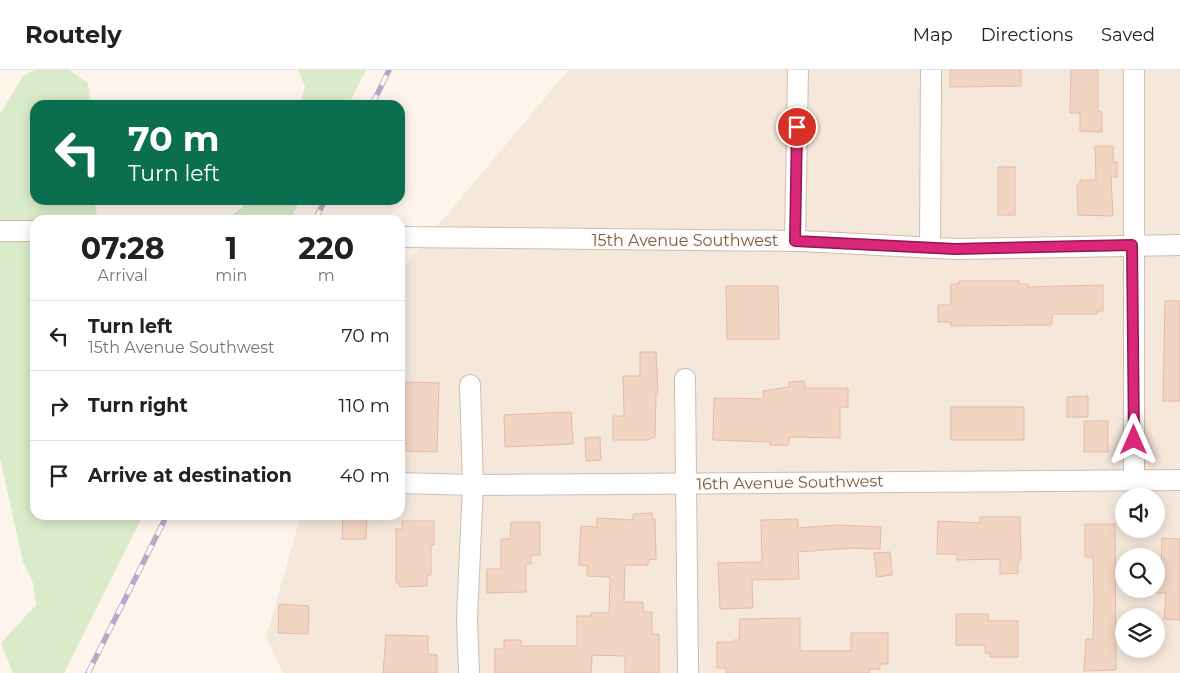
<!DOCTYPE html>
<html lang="en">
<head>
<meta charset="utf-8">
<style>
  :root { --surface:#fff; --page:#f6f6f6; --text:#202124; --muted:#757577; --line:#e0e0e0 }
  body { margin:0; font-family:Montserrat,sans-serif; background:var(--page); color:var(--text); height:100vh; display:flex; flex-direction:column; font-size:19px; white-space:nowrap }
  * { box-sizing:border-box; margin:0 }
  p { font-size:16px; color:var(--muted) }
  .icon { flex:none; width:28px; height:28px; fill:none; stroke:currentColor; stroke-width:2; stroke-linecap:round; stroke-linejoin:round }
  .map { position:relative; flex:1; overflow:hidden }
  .sheet { position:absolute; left:30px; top:145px; width:375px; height:305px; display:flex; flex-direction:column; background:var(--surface); border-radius:15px; box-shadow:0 2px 12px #0003 }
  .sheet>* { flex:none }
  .hud { position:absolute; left:30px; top:30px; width:375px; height:105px; border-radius:15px; box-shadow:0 2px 12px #0003; background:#0b6e4f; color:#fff; overflow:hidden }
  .buttons { position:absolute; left:1115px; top:418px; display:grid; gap:10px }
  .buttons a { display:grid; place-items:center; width:50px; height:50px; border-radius:50%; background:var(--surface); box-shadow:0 2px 12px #0003; font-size:25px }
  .pin { position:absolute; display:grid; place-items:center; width:42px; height:42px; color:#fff; margin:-21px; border:2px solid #fff; border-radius:50%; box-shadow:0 1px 5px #0007 }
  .me { position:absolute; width:55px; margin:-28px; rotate:0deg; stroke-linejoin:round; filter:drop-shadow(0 0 4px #0008) }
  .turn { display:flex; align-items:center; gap:18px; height:105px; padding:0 15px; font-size:22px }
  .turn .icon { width:65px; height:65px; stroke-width:2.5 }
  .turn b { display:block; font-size:35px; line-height:42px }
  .eta { display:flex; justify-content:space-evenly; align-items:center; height:85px; text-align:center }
  .eta b { font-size:30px; font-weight:700; line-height:35px }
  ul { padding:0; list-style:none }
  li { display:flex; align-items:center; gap:15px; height:70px; padding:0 15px; border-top:1px solid var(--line) }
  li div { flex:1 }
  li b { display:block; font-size:19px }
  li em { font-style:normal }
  header { display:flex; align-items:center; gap:30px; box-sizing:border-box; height:70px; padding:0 25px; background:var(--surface); border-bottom:1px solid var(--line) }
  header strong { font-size:24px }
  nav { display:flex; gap:28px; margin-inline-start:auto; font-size:18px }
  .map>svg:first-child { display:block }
</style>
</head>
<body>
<header>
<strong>Routely</strong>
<nav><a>Map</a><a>Directions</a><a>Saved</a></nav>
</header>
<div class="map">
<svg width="1180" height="603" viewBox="0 0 1180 603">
  <rect width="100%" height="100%" fill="#fdf5ec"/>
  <path fill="#f5e7da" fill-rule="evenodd" d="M568 0H1180V603H283L266 567 301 445H400V201ZM1124 426H1156V459H1124ZM1124 486H1156V519H1124ZM1124 546H1156V579H1124Z"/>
  <g fill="#d9ebc9">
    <path d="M35 0H69L88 13 91 35H35V130H94L98 150H35V445H143L64 603H13L1 573 36 535 33 513 23 492 0 388V44L23 6Z"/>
    <path d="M298 0H366L348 35H300L305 16Z"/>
    <path d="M246 130H300L290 150H226L243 137Z"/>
  </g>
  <g fill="#f2d4c3" stroke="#e5baa4">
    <path d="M950 0H1021V16L950 17Z"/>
    <path d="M1071 0H1098V42H1102V62L1080 61V43H1070Z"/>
    <path d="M1095 76H1113V92H1117V107H1111L1113 146 1078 145 1077 115H1080V110H1096Z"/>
    <rect x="998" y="97" width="17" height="48"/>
    <path d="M959 211H1019V214H1028V217L1103 215V241H1097V244H1053L1051 255 951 256V252H938V235H951V214H959Z"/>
    <path d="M726 216H778L779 269H727Z"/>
    <path d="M1165 231H1180V331H1163Z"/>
    <path d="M640 282H656L658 324H656L655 368H650L649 370H613V346H624L623 306H640Z"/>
    <path d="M804 311 805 318H848V337H840V368L790 367 788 375H770V372L713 370 714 328 764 329 763 321 789 317V312Z"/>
    <path d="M400 312 439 313 437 382 402 381Z"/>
    <path d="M1088 326V347H1067V327Z"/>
    <rect x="951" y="337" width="73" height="33"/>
    <path d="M571 342 573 374 505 377 504 345Z"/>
    <rect x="1084" y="351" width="24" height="31"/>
    <path d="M600 367 601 390 586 391 585 368Z"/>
    <path d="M652 443V449H655L656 489 648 490V495H625L624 532H643V542H652V564H659V603H625V586L592 585 591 603H495V579H504V570H521V576H577V546H591V543H609L610 507 587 506V496L579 495 581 456 597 457V448L633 450V444Z"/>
    <path d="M343 445H367L366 469H342Z"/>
    <path d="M980 447H1020L1021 490H1018V503L1000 504V489L957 490V484H937L938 451 980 453Z"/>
    <path d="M798 449V458L835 455 881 457 880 479 852 478 798 482 799 509 752 510 753 538 720 539 718 493 762 492 761 450Z"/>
    <path d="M402 451H434V475H431V505H427V516L400 517 399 513H396V459H402Z"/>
    <path d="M511 452H540V485H531V494H526V522L487 523V499H501V469H510Z"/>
    <path d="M1085 454H1115L1116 600 1084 601 1086 569H1093L1094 531 1093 487H1085Z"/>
    <path d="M1162 468 1180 469V550L1164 549 1166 523H1156V498H1161Z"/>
    <path d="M890 482 892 505 877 507 874 483Z"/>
    <path d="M279 534 309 536 308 564 278 563Z"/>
    <path d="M956 544H988V551H1018V587H990V583H985V575H956Z"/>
    <path d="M800 548V581H851V563H888V594H880V599H869V603H726V598H717V572H734V570H739L740 549Z"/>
    <path d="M386 565 428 566V584L437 585V603H383Z"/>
  </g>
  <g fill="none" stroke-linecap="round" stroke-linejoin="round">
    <defs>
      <g id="minor">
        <path d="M0 161H35"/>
        <path d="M400 167 801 171 955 179 1180 175"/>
        <path d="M795 171 798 0"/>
        <path d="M930 177 931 0"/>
        <path d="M685 309 688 603"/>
        <path d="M1134 409V0"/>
        <path d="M400 413 473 415 1180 410"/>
        <path d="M469 603 467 548 473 415 470 315"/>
      </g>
    </defs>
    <use href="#minor" stroke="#d0bdb0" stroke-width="22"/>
    <use href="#minor" stroke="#fff" stroke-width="20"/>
    <defs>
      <g id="rail">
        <path d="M372 35 389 0"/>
        <path d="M315 150 325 130"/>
        <path d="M88 603 167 445"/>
      </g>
    </defs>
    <use href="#rail" stroke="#b8a8c8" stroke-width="5.5"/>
    <use href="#rail" stroke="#fffaf3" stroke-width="4" stroke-dasharray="11" stroke-linecap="butt"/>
  </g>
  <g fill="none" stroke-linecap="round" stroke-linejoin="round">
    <defs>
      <path id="route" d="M797 57 795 171 955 179 1132 175 1134 370"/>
    </defs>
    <use href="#route" stroke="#8e194d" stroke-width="12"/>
    <use href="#route" stroke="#db2777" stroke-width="9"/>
  </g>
  <g text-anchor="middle" stroke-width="4.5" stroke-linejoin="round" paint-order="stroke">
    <g font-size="16" fill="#795b4e" stroke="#fffaf3">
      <text x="685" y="176">15th Avenue Southwest</text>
      <text transform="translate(790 412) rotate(-1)" y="6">16th Avenue Southwest</text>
    </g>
  </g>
</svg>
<div class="buttons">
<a><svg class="icon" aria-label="sound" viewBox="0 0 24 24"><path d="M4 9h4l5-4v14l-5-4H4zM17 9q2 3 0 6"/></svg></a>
<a><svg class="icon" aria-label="search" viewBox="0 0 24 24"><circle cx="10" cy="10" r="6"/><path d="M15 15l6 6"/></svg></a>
<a><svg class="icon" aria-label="layers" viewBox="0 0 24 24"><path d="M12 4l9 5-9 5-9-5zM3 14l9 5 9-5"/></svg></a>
</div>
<div class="pin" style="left:797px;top:57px;background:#d93025"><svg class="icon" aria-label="arrive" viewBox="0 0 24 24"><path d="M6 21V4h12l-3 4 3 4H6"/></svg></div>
<svg class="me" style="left:1134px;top:370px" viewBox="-20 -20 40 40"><path d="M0-17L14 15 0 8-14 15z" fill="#db2777" stroke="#fff" stroke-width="4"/></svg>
<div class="hud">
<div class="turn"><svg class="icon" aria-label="left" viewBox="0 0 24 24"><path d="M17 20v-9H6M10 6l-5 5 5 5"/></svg><div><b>70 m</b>Turn left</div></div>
</div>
<section class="sheet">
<div class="eta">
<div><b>07:28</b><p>Arrival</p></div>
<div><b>1</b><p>min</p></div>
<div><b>220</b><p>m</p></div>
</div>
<ul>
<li><svg class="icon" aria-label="left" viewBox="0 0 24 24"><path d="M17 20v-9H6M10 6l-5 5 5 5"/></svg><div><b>Turn left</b><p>15th Avenue Southwest</p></div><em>70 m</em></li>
<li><svg class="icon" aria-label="right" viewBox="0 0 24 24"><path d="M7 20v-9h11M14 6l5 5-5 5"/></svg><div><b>Turn right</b></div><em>110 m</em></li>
<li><svg class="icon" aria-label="arrive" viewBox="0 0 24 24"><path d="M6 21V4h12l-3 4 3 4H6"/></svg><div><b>Arrive at destination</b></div><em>40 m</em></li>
</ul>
</section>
</div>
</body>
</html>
